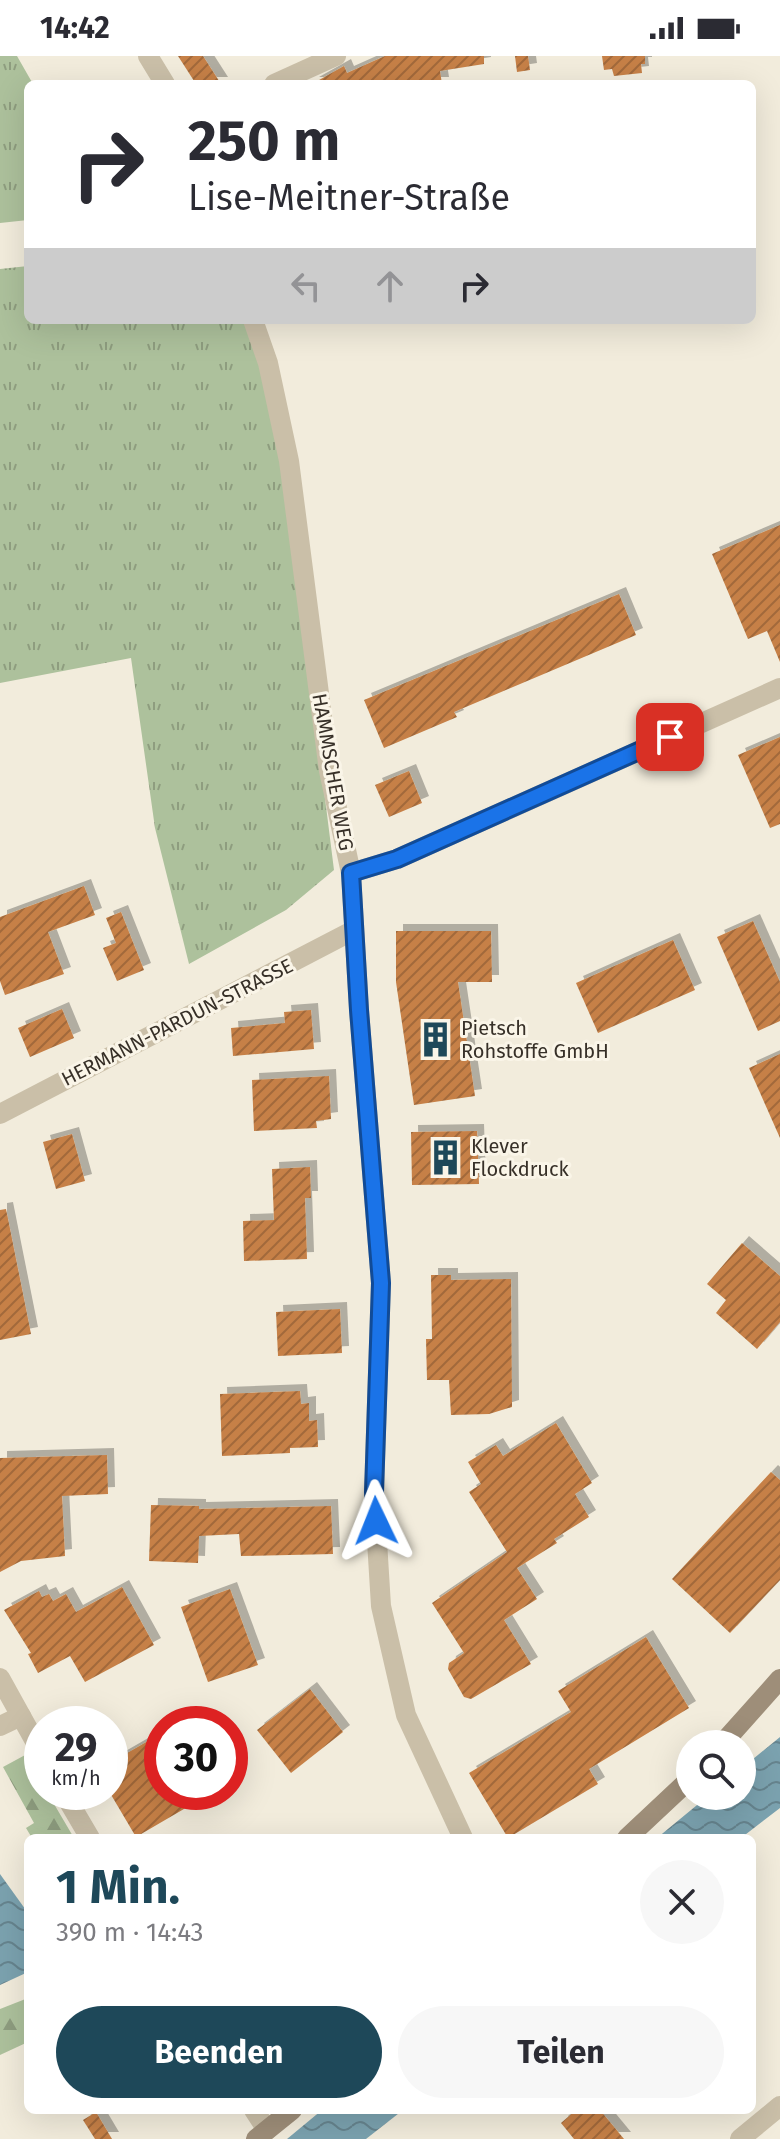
<!DOCTYPE html>
<html lang="de">
<head>
<meta charset="utf-8">
<style>
  :root { --surface:#fff; --page:#f7f7f7; --text:#2b2b33; --muted:#7c7c81; --accent:#1e4859 }
  body { margin:0; font-family:"Fira Sans",sans-serif; background:var(--page); color:var(--text); height:100vh; display:flex; flex-direction:column; font-size:30px; white-space:nowrap }
  * { box-sizing:border-box; margin:0 }
  p { font-size:26px; color:var(--muted) }
  .icon { flex:none; width:44px; height:44px; fill:none; stroke:currentColor; stroke-width:2; stroke-linecap:round; stroke-linejoin:round }
  .map { position:relative; flex:1; overflow:hidden }
  .sheet { position:absolute; left:24px; top:1778px; width:732px; height:280px; display:flex; flex-direction:column; background:var(--surface); border-radius:12px; box-shadow:0 8px 32px #0002 }
  .sheet>* { flex:none }
  .guide { position:absolute; left:24px; top:24px; width:732px; height:244px; border-radius:12px; box-shadow:0 8px 32px #0002; background:#fff; color:var(--text); overflow:hidden }
  .fabs { position:absolute; left:676px; top:1674px; display:grid; gap:16px }
  .fabs a { display:grid; place-items:center; width:80px; height:80px; border-radius:50%; background:var(--surface); box-shadow:0 8px 32px #0002; font-size:40px }
  .speed { position:absolute; left:24px; top:1650px; display:flex; gap:16px; font-size:40px; font-weight:700; text-align:center }
  .speed>* { display:grid; place-content:center; width:104px; height:104px; border-radius:50%; background:var(--surface); box-shadow:0 8px 32px #0002; line-height:1 }
  .speed small { font-size:20px; font-weight:400 }
  .speed .limit { border:12px solid #d22; background:#fff; color:#111 }
  .pin { position:absolute; display:grid; place-items:center; width:68px; height:68px; color:#fff; margin:-34px; border-radius:16px; box-shadow:0 4px 12px #0006 }
  .me { position:absolute; width:88px; margin:-44px; rotate:358deg; stroke-linejoin:round; filter:drop-shadow(0 0 6px #0008) }
  .turn { display:flex; align-items:center; gap:28px; height:168px; padding:0 32px; font-size:36px }
  .turn .icon { width:104px; height:104px; stroke-width:2.5 }
  .turn b { display:block; font-size:56px; line-height:68px }
  .lanes { display:flex; align-items:center; height:76px; padding:0 32px; background:#0003; justify-content:center; gap:40px; direction:ltr }
  .lanes .off { opacity:.35 }
  .round { display:grid; place-items:center; flex:none; width:84px; height:84px; border-radius:42px; background:var(--page) }
  .overview { display:flex; align-items:center; justify-content:space-between; height:136px; padding:0 32px }
  h1 { font-size:48px; font-weight:700; line-height:60px; color:var(--accent) }
  .primary-button { display:flex; gap:16px; margin-top:auto; padding:16px 32px }
  .primary-button a { flex:1; height:92px; border-radius:48px; background:var(--accent); color:#fff; font-size:32px; font-weight:700; line-height:92px; text-align:center }
  .primary-button a+a { background:var(--page); color:var(--text) }
  .status { display:flex; justify-content:space-between; align-items:center; height:56px; padding:0 40px; background:var(--surface); direction:ltr }
  .status svg { height:22px; fill:currentColor }
  .map>svg:first-child { display:block }
</style>
</head>
<body>
<div class="status"><b>14:42</b><svg viewBox="0 0 49 12"><path d="M0 12V9h3v3zM5 12V6h3v6zM10 12V3h3v9zM15 12V0h3v12zM26 1h20v11H26zM47 4h2v5h-2z"/></svg></div>
<div class="map">
<svg width="780" height="2083" viewBox="0 0 780 2083">
  <defs>
    <pattern id="grass-tufts" width="24" height="20" patternUnits="userSpaceOnUse" patternTransform="scale(2)"><rect width="24" height="20" fill="#adc19c"/><path d="M3 7l-1-3M5 7V3M7 7l1-3M15 17l-1-3M17 17v-4M19 17l1-3" fill="none" stroke="#8e9d7f"/></pattern>
    <pattern id="forest-firs" width="22" height="20" patternUnits="userSpaceOnUse" patternTransform="scale(2)"><rect width="22" height="20" fill="#adc19c"/><path d="M5 1l3.5 6h-7zM16 11l3.5 6h-7z" fill="#8e9d7f"/></pattern>
    <pattern id="water-waves" width="16" height="10" patternUnits="userSpaceOnUse" patternTransform="scale(2)"><rect width="16" height="10" fill="#7ba2af"/><path d="M0 5q4-4 8 0t8 0" fill="none" stroke="#66848e"/></pattern>
    <pattern id="building-hatch" width="6" height="6" patternUnits="userSpaceOnUse" patternTransform="scale(2)"><rect width="6" height="6" fill="#c68046"/><path d="M-1 1l2-2M0 6l6-6M5 7l2-2" fill="none" stroke="#a2693a"/></pattern>
    <filter id="shadow"><feDropShadow dx="7" dy="-7" stdDeviation="0" flood-color="#0004"/></filter>
  </defs>
  <rect width="100%" height="100%" fill="#f2ecdc"/>
  <g fill="url(#grass-tufts)">
    <path d="M0 0H17L33 28H28V164L0 167Z"/>
    <path d="M28 210V264H246L258 294 286 431 334 814 286 854 189 908 155 772 131 602 0 627V213Z"/>
  </g>
  <g fill="url(#forest-firs)">
    <path d="M27 1698 42 1727V1736H47L74 1782H32L26 1772 34 1767 3 1711Z"/>
    <path d="M28 1942V1986L0 1999V1953Z"/>
  </g>
  <g fill="url(#water-waves)">
    <path d="M780 1681V1752L741 1782H657L708 1740H742V1712Z"/>
    <path d="M0 1818 28 1857V1916L0 1929Z"/>
    <path d="M322 2054H403L366 2083H287Z"/>
  </g>
  <g fill="url(#building-hatch)" filter="url(#shadow)">
    <path d="M178 0H203L221 28H196Z"/>
    <path d="M385 0H484V8L440 15 442 28H408V24L383 28H312L344 10 347 17Z"/>
    <path d="M515 0H528L530 14 517 16Z"/>
    <path d="M602 0H645V8H641L642 17 614 20 612 13 604 14Z"/>
    <path d="M780 469V606L767 575 748 583 712 498Z"/>
    <path d="M619 538 636 579 454 656 457 661 384 692 364 644Z"/>
    <path d="M780 681V768L770 772 738 699Z"/>
    <path d="M409 715 422 747 389 761 375 729Z"/>
    <path d="M84 830 95 859 48 876 64 918 5 939 0 925V861Z"/>
    <path d="M121 856 144 914 117 925 103 892 116 887 106 862Z"/>
    <path d="M753 865 780 926V965L758 975 717 881Z"/>
    <path d="M396 875H491L492 926H458L475 1040 414 1049 396 926Z"/>
    <path d="M673 884 695 934 598 977 576 927Z"/>
    <path d="M62 953 74 982 30 1001 18 972Z"/>
    <path d="M311 954 314 993 233 1000 231 972 285 967 284 956Z"/>
    <path d="M780 998V1082L749 1012Z"/>
    <path d="M329 1020 331 1063 316 1065 317 1072 254 1075 252 1024Z"/>
    <path d="M477 1075 479 1128 412 1129 411 1076Z"/>
    <path d="M72 1078 85 1125 56 1133 43 1086Z"/>
    <path d="M310 1111 311 1142H305L307 1203 244 1205 243 1165 274 1164 272 1113Z"/>
    <path d="M6 1153 31 1278 0 1284V1154Z"/>
    <path d="M742 1187 780 1220V1266L757 1293 716 1257 726 1244 707 1228Z"/>
    <path d="M431 1219H451V1224L511 1223 512 1351 489 1358 451 1359 449 1324H427L426 1283H432Z"/>
    <path d="M340 1253 342 1297 278 1300 276 1256Z"/>
    <path d="M300 1335 301 1348 309 1347V1365L317 1364 318 1391 290 1392V1397L222 1400 220 1338Z"/>
    <path d="M556 1367 592 1427 575 1438 589 1461 554 1483 557 1487 517 1512 537 1543 504 1564 531 1608 471 1643 464 1641 448 1613 449 1607 464 1597 432 1547 507 1496 469 1436 481 1428 468 1406 496 1389 503 1400Z"/>
    <path d="M107 1399 108 1438 62 1440 65 1500 21 1505 0 1516V1402Z"/>
    <path d="M771 1416 780 1424V1524L730 1577 672 1523Z"/>
    <path d="M151 1449 199 1450V1453L331 1450 333 1498 241 1500 239 1478 199 1480 198 1507 149 1505Z"/>
    <path d="M122 1531 154 1589 85 1626 70 1600 38 1617 28 1598 31 1597 4 1554 39 1535 42 1541 49 1538 53 1545 66 1538 76 1556Z"/>
    <path d="M230 1533 258 1609 208 1626 181 1551Z"/>
    <path d="M646 1581 689 1652 589 1713 598 1728 508 1782 469 1717 571 1656 558 1635Z"/>
    <path d="M310 1633 343 1676 291 1717 257 1674Z"/>
    <path d="M162 1677V1736H213L136 1781 110 1737V1707Z"/>
    <path d="M576 2054H600L624 2083H574L561 2067Z"/>
    <path d="M96 2056 112 2083H95L83 2064Z"/>
  </g>
  <g fill="none" stroke-linecap="round" stroke-linejoin="round">
    <g stroke="#cabfa8" stroke-width="20">
      <path d="M148 0 165 28"/>
      <path d="M274 28 336 0"/>
      <path d="M253 264 268 307 289 405 329 715 351 817 359 954 381 1227 374 1436 381 1550 406 1659 463 1782"/>
      <path d="M351 817 397 803 780 632"/>
      <path d="M0 1058 354 874"/>
      <path d="M0 1622 42 1698"/>
      <path d="M0 1670 21 1660"/>
      <path d="M63 1736 90 1782"/>
      <path d="M254 2054 267 2074"/>
      <path d="M740 2083 780 2050"/>
    </g>
    <g stroke="#9e8e79" stroke-width="20">
      <path d="M722 1688 780 1623"/>
      <path d="M627 1782 690 1723"/>
      <path d="M256 2083 292 2054"/>
    </g>
  </g>
  <g fill="none" stroke-linecap="round" stroke-linejoin="round">
    <defs>
      <path id="route" d="M376 1465 374 1436 381 1227 359 954 351 817 397 803 670 681"/>
    </defs>
    <use href="#route" stroke="#114b97" stroke-width="20"/>
    <use href="#route" stroke="#1a73e8" stroke-width="14"/>
  </g>
  <defs>
    <symbol id="building-bare" viewBox="-9 -9 18 18"><path d="M-4-6H4V6H1V3H-1V6H-4ZM-2.5-4.3h1.7v1.8h-1.7ZM.8-4.3h1.7v1.8H.8ZM-2.5-1h1.7V.8h-1.7ZM.8-1h1.7V.8H.8Z" fill="#1e4859" stroke="#faf5e8" stroke-width="2.5" paint-order="stroke"/></symbol>
  </defs>
  <g fill-rule="evenodd">
    <use href="#building-bare" x="410" y="958" width="51" height="51"/>
    <use href="#building-bare" x="420" y="1076" width="51" height="51"/>
  </g>
  <g text-anchor="middle" stroke-width="6" stroke-linejoin="round" paint-order="stroke">
    <g font-size="20" fill="#373028" stroke="#faf5e8">
      <text transform="translate(333 716) rotate(80)" y="7">HAMMSCHER WEG</text>
      <text transform="translate(177 966) rotate(-27)" y="7">HERMANN-PARDUN-STRASSE</text>
    </g>
    <g font-size="20" fill="#373028" stroke="#faf5e8" text-anchor="start">
      <text x="461" y="979">Pietsch<tspan x="461" dy="23">Rohstoffe GmbH</tspan></text>
      <text x="471" y="1097">Klever<tspan x="471" dy="23">Flockdruck</tspan></text>
    </g>
  </g>
</svg>
<div class="fabs">
<a><svg class="icon" aria-label="search" viewBox="0 0 24 24"><circle cx="10" cy="10" r="6"/><path d="M15 15l6 6"/></svg></a>
</div>
<div class="speed"><div>29<small>km/h</small></div><div class="limit">30</div></div>
<div class="pin" style="left:670px;top:681px;background:#d93025"><svg class="icon" aria-label="arrive" viewBox="0 0 24 24"><path d="M6 21V4h12l-3 4 3 4H6"/></svg></div>
<svg class="me" style="left:376px;top:1465px" viewBox="-20 -20 40 40"><path d="M0-17L14 15 0 8-14 15z" fill="#1a73e8" stroke="#fff" stroke-width="4"/></svg>
<div class="guide">
<div class="turn"><svg class="icon" aria-label="right" viewBox="0 0 24 24"><path d="M7 20v-9h11M14 6l5 5-5 5"/></svg><div><b>250 m</b>Lise-Meitner-Straße</div></div>
<div class="lanes"><svg class="icon off" aria-label="left" viewBox="0 0 24 24"><path d="M17 20v-9H6M10 6l-5 5 5 5"/></svg><svg class="icon off" aria-label="ahead" viewBox="0 0 24 24"><path d="M12 20V5M6 11l6-6 6 6"/></svg><svg class="icon" aria-label="right" viewBox="0 0 24 24"><path d="M7 20v-9h11M14 6l5 5-5 5"/></svg></div>
</div>
<section class="sheet">
<div class="overview"><div><h1>1 Min.</h1><p>390 m · 14:43</p></div><a class="round"><svg class="icon" aria-label="close" viewBox="0 0 24 24"><path d="M6 6l12 12M18 6L6 18"/></svg></a></div>
<div class="primary-button"><a>Beenden</a><a>Teilen</a></div>
</section>
</div>
</body>
</html>
